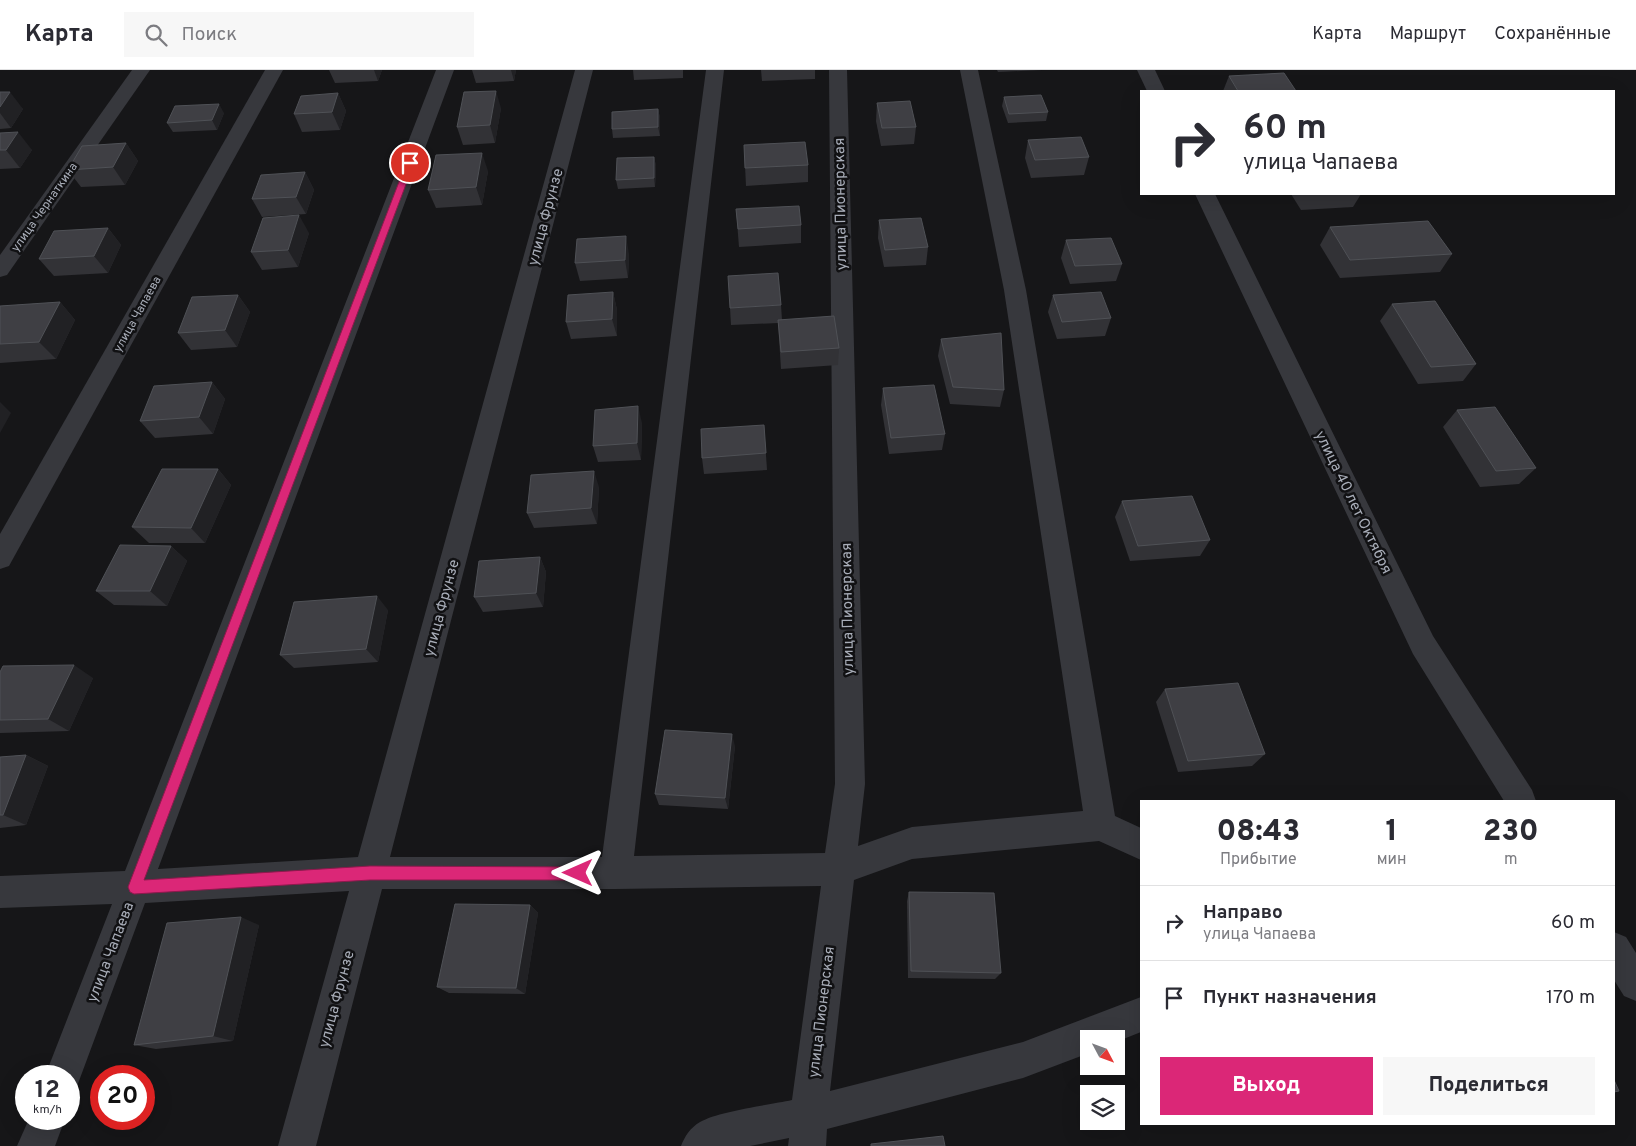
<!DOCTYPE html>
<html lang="ru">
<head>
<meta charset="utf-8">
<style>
  :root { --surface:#fff; --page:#f7f7f7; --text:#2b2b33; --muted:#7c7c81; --line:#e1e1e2; --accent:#db2777 }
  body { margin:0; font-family:Overpass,sans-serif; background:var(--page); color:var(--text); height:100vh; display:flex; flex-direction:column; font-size:19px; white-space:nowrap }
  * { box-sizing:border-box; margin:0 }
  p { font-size:16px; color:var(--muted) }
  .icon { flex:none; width:28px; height:28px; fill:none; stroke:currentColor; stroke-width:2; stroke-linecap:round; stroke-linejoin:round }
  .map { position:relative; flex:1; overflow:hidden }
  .drawer { position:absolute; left:1140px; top:730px; width:475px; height:325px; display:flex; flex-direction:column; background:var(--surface); border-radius:0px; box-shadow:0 5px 20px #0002 }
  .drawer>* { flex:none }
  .banner { position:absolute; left:1140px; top:20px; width:475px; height:105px; border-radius:0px; box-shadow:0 5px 20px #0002; background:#fff; color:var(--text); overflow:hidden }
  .needle { width:32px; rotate:131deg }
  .buttons { position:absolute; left:1080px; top:960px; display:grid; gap:10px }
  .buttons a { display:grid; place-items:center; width:45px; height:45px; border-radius:0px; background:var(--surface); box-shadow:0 5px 20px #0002; font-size:25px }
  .speed { position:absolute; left:15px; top:995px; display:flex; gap:10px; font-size:25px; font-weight:700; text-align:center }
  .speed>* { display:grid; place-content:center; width:65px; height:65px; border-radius:50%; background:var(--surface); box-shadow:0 5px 20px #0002; line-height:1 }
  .speed small { font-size:12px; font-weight:400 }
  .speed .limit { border:8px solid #d22; background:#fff; color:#111 }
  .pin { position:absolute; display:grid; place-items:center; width:42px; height:42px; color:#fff; margin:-21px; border:2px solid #fff; border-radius:50%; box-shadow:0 1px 5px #0007 }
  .me { position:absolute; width:55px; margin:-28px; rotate:270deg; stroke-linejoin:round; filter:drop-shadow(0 0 4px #0008) }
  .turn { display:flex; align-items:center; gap:18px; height:105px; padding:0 20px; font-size:22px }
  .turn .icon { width:65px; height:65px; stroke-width:2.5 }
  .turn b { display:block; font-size:35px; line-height:42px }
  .eta { display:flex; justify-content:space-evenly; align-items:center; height:85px; text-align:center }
  .eta b { font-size:30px; font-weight:800; line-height:35px }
  .action { display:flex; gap:10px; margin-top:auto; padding:10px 20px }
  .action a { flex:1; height:58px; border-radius:0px; background:var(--accent); color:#fff; font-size:20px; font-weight:800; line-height:58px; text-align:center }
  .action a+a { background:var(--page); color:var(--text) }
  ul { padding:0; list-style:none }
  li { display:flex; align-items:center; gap:15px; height:75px; padding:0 20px; border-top:1px solid var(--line) }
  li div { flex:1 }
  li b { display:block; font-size:19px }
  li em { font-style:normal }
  header { display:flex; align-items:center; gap:30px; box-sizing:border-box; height:70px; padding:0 25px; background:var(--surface); border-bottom:1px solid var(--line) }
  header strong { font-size:24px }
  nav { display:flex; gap:28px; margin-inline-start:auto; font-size:18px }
  .search { width:350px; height:45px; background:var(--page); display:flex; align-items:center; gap:12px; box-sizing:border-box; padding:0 18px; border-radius:0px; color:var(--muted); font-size:19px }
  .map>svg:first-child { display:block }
</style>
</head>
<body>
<header>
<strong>Карта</strong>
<div class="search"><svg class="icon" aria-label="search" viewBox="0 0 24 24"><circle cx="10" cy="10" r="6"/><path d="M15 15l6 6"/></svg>Поиск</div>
<nav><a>Карта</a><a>Маршрут</a><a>Сохранённые</a></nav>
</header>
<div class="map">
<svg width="1636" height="1076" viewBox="0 0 1636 1076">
  <rect width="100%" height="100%" fill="#161618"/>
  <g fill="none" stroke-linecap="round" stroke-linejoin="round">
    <g fill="#37383d" fill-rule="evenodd">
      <path d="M132 0H150L7 205 0 207V185Z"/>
      <path d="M265 0H283L9 496 0 499V464Z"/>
      <path d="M436 0H454L158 799 358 787 575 0H593L390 787H602L706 0H724L634 786 825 783 835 714 829 0H847L865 714 858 776 912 757 1083 741 1004 220 960 0H978L1026 220 1115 746 1141 758V790L1099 771 912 789 854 810 830 1021 1023 972 1141 927V962L1116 972V969H1089V983L1023 1008 827 1059 826 1076H788L789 1068 750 1076H681C685 1066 690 1058 700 1052 719 1041 769 1035 792 1030L821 816 616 819H382L316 1076H278L349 821 145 833 76 1019 69 1022V1006H45L112 834 0 838V806L125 801Z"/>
      <path d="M1137 0H1155L1165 21H1147Z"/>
      <path d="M1195 124H1215L1433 566 1532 720 1536 731H1504L1413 584Z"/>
      <path d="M1614 862 1626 867 1636 883V931L1624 926 1614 910Z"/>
      <path d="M29 1049H65L55 1076H17Z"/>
    </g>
  </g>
  <g fill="#323236">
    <path d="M329 0H382L378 11 335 13Z"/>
    <path d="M472 0H516L514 11 476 13Z"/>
    <path d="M633 0H683V8L634 10Z"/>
    <path d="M761 0H815V9L762 11Z"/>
    <path d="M997 0H1042L998 2Z"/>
    <path d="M1229 6 1296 21H1223Z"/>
    <path d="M0 22 23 39 11 58 0 59Z"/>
    <path d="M338 23 346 41 340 60 302 62 294 44Z"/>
    <path d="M1004 27 1048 42 1046 51 1008 53 1002 36Z"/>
    <path d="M877 33 916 57 914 74 881 76 876 51Z"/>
    <path d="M501 38 495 73 463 75 457 57Z"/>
    <path d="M658 39 660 48V66L613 68 612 59Z"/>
    <path d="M224 43 217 60 173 62 167 53Z"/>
    <path d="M0 63 32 80 20 98 0 99Z"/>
    <path d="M1028 70 1089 87 1084 105 1031 108 1025 88Z"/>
    <path d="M126 73 138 91 125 115 81 117 68 100Z"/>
    <path d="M744 75 808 95V112L746 116Z"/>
    <path d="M654 87 656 96 655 117 618 119 616 110Z"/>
    <path d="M488 101 482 135 436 138 428 120Z"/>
    <path d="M305 102 314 120 306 144 262 147 252 129Z"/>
    <path d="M1291 124H1361L1353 137 1301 140Z"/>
    <path d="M736 139 801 155V173L739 177Z"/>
    <path d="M879 150 928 177 926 195 884 197 878 168Z"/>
    <path d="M1330 157 1452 184 1440 202 1340 208 1320 175Z"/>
    <path d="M108 158 121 175 108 203 54 206 39 189Z"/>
    <path d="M309 163 298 197 262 200 251 182Z"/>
    <path d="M1066 170 1122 194 1116 211 1070 214 1061 188Z"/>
    <path d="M629 184 628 208 580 211 575 193Z"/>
    <path d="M613 222 617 240V266L571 269 566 252Z"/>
    <path d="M238 225 250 242 237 277 191 280 178 263Z"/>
    <path d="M1053 225 1111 248 1105 266 1057 269 1048 242Z"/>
    <path d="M60 232 75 250 56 289 0 293V236Z"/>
    <path d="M1392 234 1476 294 1463 311 1418 314 1380 251Z"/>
    <path d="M781 235 782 250 839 278 838 295 781 299 778 253 731 255 730 238Z"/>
    <path d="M941 269 1004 320 1000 337 950 334 938 286Z"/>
    <path d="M212 312 225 329 213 364 155 368 140 351Z"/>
    <path d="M883 318 945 364 942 380 889 384 881 335Z"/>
    <path d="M1457 340 1536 398 1519 414 1480 417 1443 357Z"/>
    <path d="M642 353 641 390 598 392 593 376Z"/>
    <path d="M764 355 767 400 704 404 702 388Z"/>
    <path d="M218 399 231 415 205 473H149L132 457Z"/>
    <path d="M599 417 597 454 534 458 527 443Z"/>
    <path d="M1122 431 1210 470 1200 486 1130 491 1115 447Z"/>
    <path d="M171 476 187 491 167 536 114 535 96 521Z"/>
    <path d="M540 487 546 502 543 537 483 542 474 527Z"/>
    <path d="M388 540 378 592 294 598 280 585Z"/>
    <path d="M0 602 93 608 69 661 0 663Z"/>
    <path d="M1165 619 1265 684 1252 696 1178 702 1156 632Z"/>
    <path d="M735 676 728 739 659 735 655 724Z"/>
    <path d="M26 685 48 696 26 755 0 758V687Z"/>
    <path d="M909 822 1001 903 995 909 908 908 907 831Z"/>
    <path d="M530 835 538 843 525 924 449 923 437 917Z"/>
    <path d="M259 855 233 971 156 979 134 975Z"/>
  </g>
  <g fill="#212124">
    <path d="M374 0H382L378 11Z"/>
    <path d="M511 0H516L514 11Z"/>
    <path d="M496 21 501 38 495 73 490 55Z"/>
    <path d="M10 22 23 39 11 58 0 43V37Z"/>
    <path d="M338 23 346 41 340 60 332 42Z"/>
    <path d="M219 34 224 43 217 60 212 50Z"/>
    <path d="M658 39 660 48V66L658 57Z"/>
    <path d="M18 62 32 80 20 98 6 80Z"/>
    <path d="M126 73 138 91 125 115 113 97Z"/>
    <path d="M482 83 488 101 482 135 476 117Z"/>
    <path d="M654 87 656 96 655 117 654 108Z"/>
    <path d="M305 102 314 120 306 144 296 127Z"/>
    <path d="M299 145 309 163 298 197 288 180Z"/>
    <path d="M108 158 121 175 108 203 94 186Z"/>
    <path d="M626 166 629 184 628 208 625 190Z"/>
    <path d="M613 222 617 240V266L612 249Z"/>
    <path d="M238 225 250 242 237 277 225 260Z"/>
    <path d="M60 232 75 250 56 289 39 272Z"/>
    <path d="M212 312 225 329 213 364 199 347Z"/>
    <path d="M0 332 11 343 0 363Z"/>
    <path d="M638 336 642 353 641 390 637 373Z"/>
    <path d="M218 399 231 415 205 473 191 458Z"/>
    <path d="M594 401 599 417 597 454 591 438Z"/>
    <path d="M171 476 187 491 167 536 150 521Z"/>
    <path d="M540 487 546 502 543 537 536 523Z"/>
    <path d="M377 526 388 540 378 592 366 579Z"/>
    <path d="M74 595 93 608 69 661 48 649Z"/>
    <path d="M732 664 735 676 728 739 725 728Z"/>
    <path d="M26 685 48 696 26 755 3 745Z"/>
    <path d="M530 835 538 843 525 924 516 918Z"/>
    <path d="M241 847 259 855 233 971 213 966Z"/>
  </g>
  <g fill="#3f3f44" stroke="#4f5156">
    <path d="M1284 3 1296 21H1238L1229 6Z"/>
    <path d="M496 21 490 55 457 57 464 22Z"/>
    <path d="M0 22H10L0 37Z"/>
    <path d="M338 23 332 42 294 44 301 26Z"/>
    <path d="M1041 25 1048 42 1009 44 1004 27Z"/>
    <path d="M910 31 916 57 882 58 877 33Z"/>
    <path d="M219 34 212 50 167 53 175 36Z"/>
    <path d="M658 39V57L612 59V42Z"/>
    <path d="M18 62 6 80H0V63Z"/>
    <path d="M1081 67 1089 87 1035 90 1028 70Z"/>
    <path d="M805 72 808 95 745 98 744 75Z"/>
    <path d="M126 73 113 97 68 100 82 76Z"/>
    <path d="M482 83 476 117 428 120 436 85Z"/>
    <path d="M654 87V108L616 110 617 88Z"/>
    <path d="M305 102 296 127 252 129 261 105Z"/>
    <path d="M799 136 801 155 738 159 736 139Z"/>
    <path d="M299 145 288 180 251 182 263 148Z"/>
    <path d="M921 148 928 177 885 180 879 150Z"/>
    <path d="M1428 151 1452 184 1350 190 1330 157Z"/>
    <path d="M108 158 94 186 39 189 54 161Z"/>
    <path d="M626 166 625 190 575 193 577 169Z"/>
    <path d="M1111 168 1122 194 1075 196 1066 170Z"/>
    <path d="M778 203 781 235 730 238 728 206Z"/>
    <path d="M613 222 612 249 566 252 568 225Z"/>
    <path d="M1101 222 1111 248 1062 252 1053 225Z"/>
    <path d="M238 225 225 260 178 263 192 227Z"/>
    <path d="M1435 231 1476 294 1431 297 1392 234Z"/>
    <path d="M60 232 39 272 0 274V236Z"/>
    <path d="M834 246 839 278 781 282 778 250Z"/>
    <path d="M1001 263 1004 320 953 317 941 269Z"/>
    <path d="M212 312 199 347 140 351 154 316Z"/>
    <path d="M934 315 945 364 891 368 883 318Z"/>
    <path d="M638 336 637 373 593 376 595 340Z"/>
    <path d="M1495 337 1536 398 1496 401 1457 340Z"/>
    <path d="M764 355 766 383 702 388 701 359Z"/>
    <path d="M162 399H218L191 458 132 457Z"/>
    <path d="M594 401 591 438 527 443 531 405Z"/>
    <path d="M1192 426 1210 470 1138 476 1122 431Z"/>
    <path d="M120 475 171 476 150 521H96Z"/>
    <path d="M540 487 536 523 474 527 479 491Z"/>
    <path d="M377 526 366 579 280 585 294 532Z"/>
    <path d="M74 595 48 649 0 650V602L3 596Z"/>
    <path d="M1238 613 1265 684 1188 691 1165 619Z"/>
    <path d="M665 660 732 664 725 728 655 724Z"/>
    <path d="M26 685 3 745H0V687Z"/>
    <path d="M909 822 994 823 1001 903 911 901Z"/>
    <path d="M455 834 530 835 516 918 437 917Z"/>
    <path d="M241 847 213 966 134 975 167 853Z"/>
    <path d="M1614 1010 1619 1021 1614 1022Z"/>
    <path d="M943 1066 945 1076H871V1074Z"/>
  </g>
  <path fill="#db2777" stroke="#8e194d" d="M407 91 414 93 144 810 370 796 578 797 583 798 585 803 583 808 578 810H370L134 824 130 822 128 817Z"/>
  <g text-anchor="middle" stroke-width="5" stroke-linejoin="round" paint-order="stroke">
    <g font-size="12" fill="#a8adb8" stroke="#111113">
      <text transform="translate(44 137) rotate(-55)" y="4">улица Чернаткина</text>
      <text transform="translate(137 244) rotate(-61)" y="4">улица Чапаева</text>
    </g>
    <g font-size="15" fill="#a8adb8" stroke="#111113">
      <text transform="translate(840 134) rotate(-91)" y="5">улица Пионерская</text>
      <text transform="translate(545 147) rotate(-75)" y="5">улица Фрунзе</text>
      <text transform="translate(1354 432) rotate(64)" y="5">улица 40 лет Октября</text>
      <text transform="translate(441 538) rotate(-75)" y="5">улица Фрунзе</text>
      <text transform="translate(847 539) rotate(-91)" y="5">улица Пионерская</text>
      <text transform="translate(110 882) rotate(-69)" y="5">улица Чапаева</text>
      <text transform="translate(336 929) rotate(-75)" y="5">улица Фрунзе</text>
      <text transform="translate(821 942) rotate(-83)" y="5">улица Пионерская</text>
    </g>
  </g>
</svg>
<div class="buttons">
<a><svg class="needle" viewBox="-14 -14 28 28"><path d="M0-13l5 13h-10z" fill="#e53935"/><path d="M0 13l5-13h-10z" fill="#7c7c81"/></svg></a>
<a><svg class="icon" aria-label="layers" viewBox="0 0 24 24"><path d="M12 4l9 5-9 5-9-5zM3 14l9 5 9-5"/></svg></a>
</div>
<div class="speed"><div>12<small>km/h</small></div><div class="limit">20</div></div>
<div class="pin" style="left:410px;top:93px;background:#d93025"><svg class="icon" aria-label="arrive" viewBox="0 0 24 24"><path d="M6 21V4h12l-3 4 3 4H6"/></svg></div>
<svg class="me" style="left:578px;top:803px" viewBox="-20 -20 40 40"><path d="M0-17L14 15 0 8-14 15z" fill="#db2777" stroke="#fff" stroke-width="4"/></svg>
<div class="banner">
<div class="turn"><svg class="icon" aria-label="right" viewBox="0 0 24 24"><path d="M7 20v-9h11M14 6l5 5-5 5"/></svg><div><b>60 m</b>улица Чапаева</div></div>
</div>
<section class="drawer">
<div class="eta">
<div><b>08:43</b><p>Прибытие</p></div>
<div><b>1</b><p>мин</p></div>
<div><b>230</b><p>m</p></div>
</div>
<ul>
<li><svg class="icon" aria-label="right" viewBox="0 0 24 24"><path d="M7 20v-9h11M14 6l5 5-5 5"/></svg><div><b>Направо</b><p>улица Чапаева</p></div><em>60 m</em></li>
<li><svg class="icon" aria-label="arrive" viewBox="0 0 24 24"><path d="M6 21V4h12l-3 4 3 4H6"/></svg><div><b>Пункт назначения</b></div><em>170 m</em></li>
</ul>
<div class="action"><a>Выход</a><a>Поделиться</a></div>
</section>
</div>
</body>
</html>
